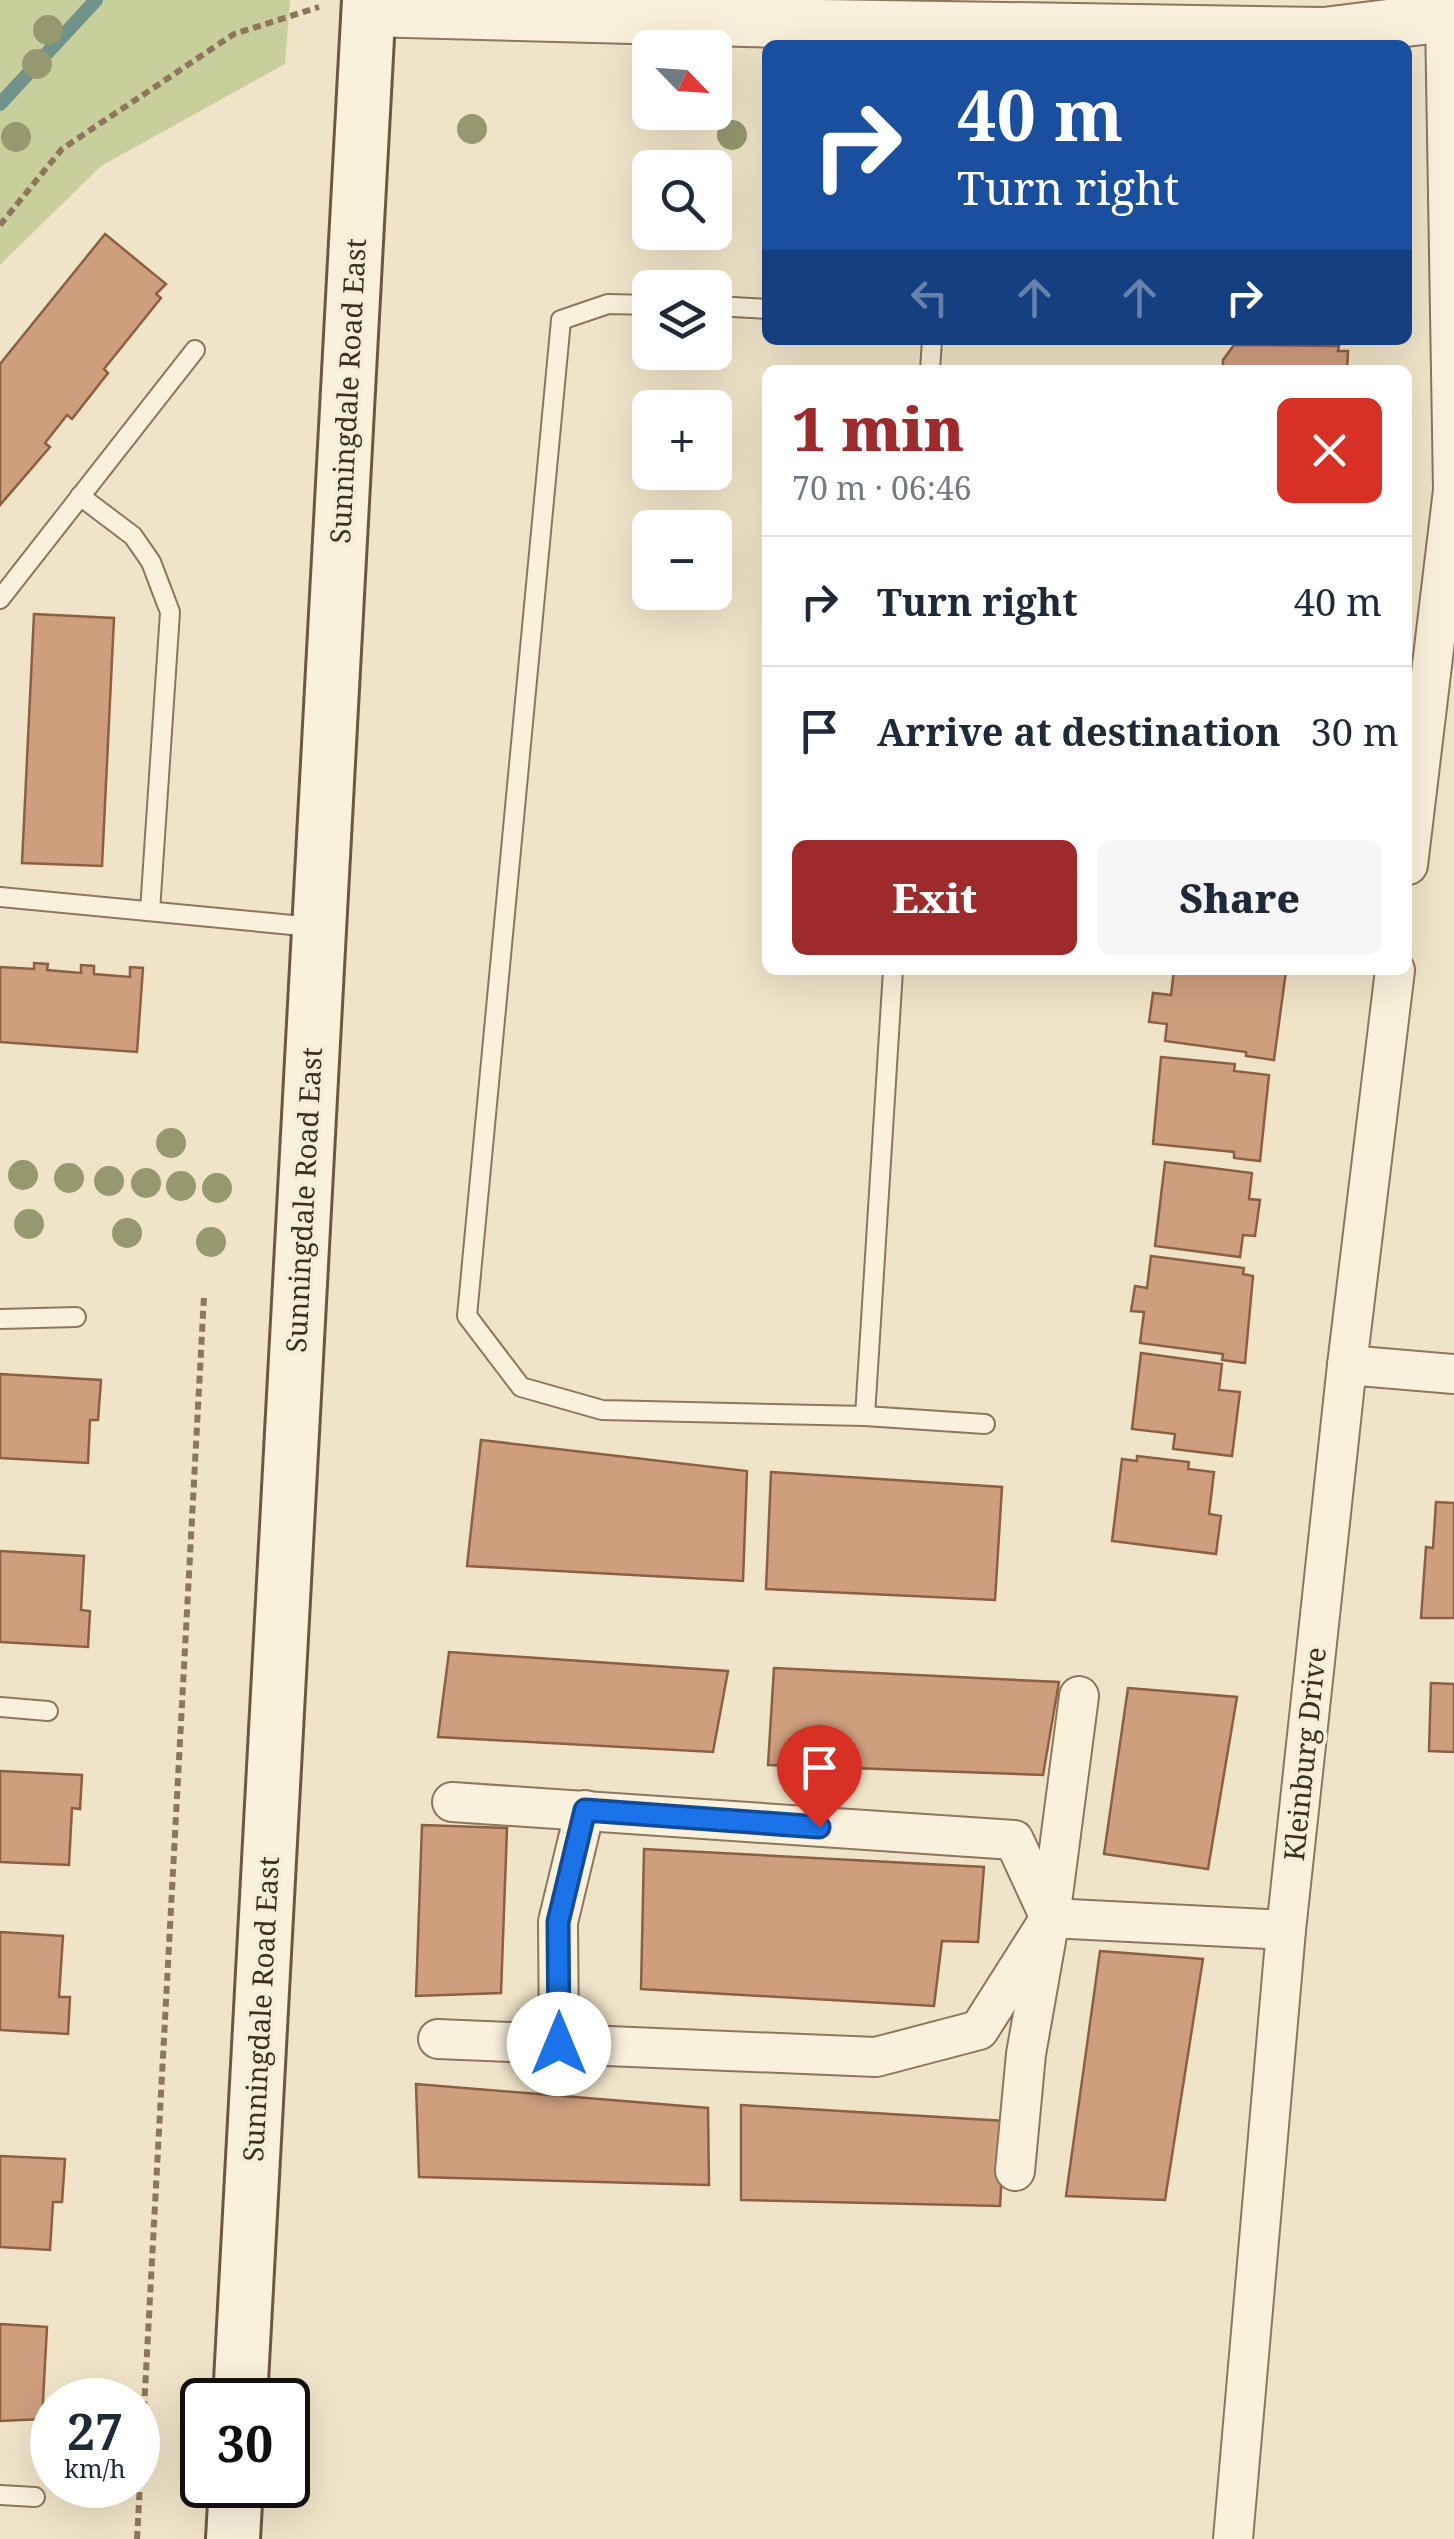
<!DOCTYPE html>
<html lang="en">
<head>
<meta charset="utf-8">
<style>
  :root { --surface:#fff; --page:#f6f6f7; --text:#1f2937; --muted:#747a83; --line:#e0e1e3; --accent:#9e2a2b }
  body { margin:0; font-family:"Noto Serif",serif; background:var(--page); color:var(--text); height:100vh; display:flex; flex-direction:column; font-size:38px; white-space:nowrap }
  * { box-sizing:border-box; margin:0 }
  p { font-size:32px; color:var(--muted) }
  .icon { flex:none; width:55px; height:55px; fill:none; stroke:currentColor; stroke-width:2; stroke-linecap:round; stroke-linejoin:round }
  .map { position:relative; flex:1; overflow:hidden }
  .panel { position:absolute; left:762px; top:365px; width:650px; height:610px; display:flex; flex-direction:column; background:var(--surface); border-radius:15px; box-shadow:0 10px 40px #0002 }
  .panel>* { flex:none }
  .top-card { position:absolute; left:762px; top:40px; width:650px; height:305px; border-radius:15px; box-shadow:0 10px 40px #0002; background:#1a4fa0; color:#fff; overflow:hidden }
  .needle { width:65px; rotate:115deg }
  .controls { position:absolute; left:632px; top:30px; display:grid; gap:20px }
  .controls a { display:grid; place-items:center; width:100px; height:100px; border-radius:15px; background:var(--surface); box-shadow:0 10px 40px #0002; font-size:50px }
  .speed { position:absolute; left:30px; top:2378px; display:flex; gap:20px; font-size:50px; font-weight:700; text-align:center }
  .speed>* { display:grid; place-content:center; width:130px; height:130px; border-radius:50%; background:var(--surface); box-shadow:0 10px 40px #0002; line-height:1 }
  .speed small { font-size:25px; font-weight:400 }
  .speed .limit { border:5px solid #111; border-radius:15px; background:#fff; color:#111 }
  .pin { position:absolute; display:grid; place-items:center; width:85px; height:85px; color:#fff; margin:-102px -42px; border-radius:50% 50% 50% 0; rotate:-45deg; box-shadow:0 0 10px #0007 }
  .pin .icon { rotate:45deg }
  .me { position:absolute; width:110px; margin:-55px; rotate:0deg; stroke-linejoin:round; filter:drop-shadow(0 0 8px #0008) }
  .turn { display:flex; align-items:center; gap:35px; height:210px; padding:0 30px; font-size:45px }
  .turn .icon { width:130px; height:130px; stroke-width:2.5 }
  .turn b { display:block; font-size:70px; line-height:85px }
  .lanes { display:flex; align-items:center; height:95px; padding:0 30px; background:#0003; justify-content:center; gap:50px; direction:ltr }
  .lanes .off { opacity:.35 }
  .round { display:grid; place-items:center; flex:none; width:105px; height:105px; border-radius:15px; background:var(--page) }
  .head { display:flex; align-items:center; justify-content:space-between; height:170px; padding:0 30px }
  h1 { font-size:60px; font-weight:800; line-height:75px; color:var(--accent) }
  .button { display:flex; gap:20px; margin-top:auto; padding:20px 30px }
  .button a { flex:1; height:115px; border-radius:15px; background:var(--accent); color:#fff; font-size:40px; font-weight:800; line-height:115px; text-align:center }
  .button a+a { background:var(--page); color:var(--text) }
  ul { padding:0; list-style:none }
  li { display:flex; align-items:center; gap:30px; height:130px; padding:0 30px; border-top:2px solid var(--line) }
  li div { flex:1 }
  li b { display:block; font-size:38px }
  li em { font-style:normal }
  .map>svg:first-child { display:block }
</style>
</head>
<body>
<div class="map">
<svg width="1454" height="2539" viewBox="0 0 1454 2539">
  <rect width="100%" height="100%" fill="#f0e4c8"/>
  <path fill="#c9cf9b" d="M0 0H290L285 64 101 166 0 265Z"/>
  <g fill="none" stroke-linecap="round" stroke-linejoin="round">
    <path stroke="#6f938a" stroke-width="14" d="M0 104 96 0"/>
  </g>
  <g fill="#cf9f7d" stroke="#8d5f41" stroke-width="2.5">
    <path d="M105 234 166 284 156 294 161 298 104 369 108 373 72 419 67 415 45 443 50 447 0 505V364Z"/>
    <path d="M1234 345 1339 346 1338 351H1348L1347 370H1223V360Z"/>
    <path d="M34 614 114 618 102 866 22 863Z"/>
    <path d="M34 963 48 964 47 970 81 973V965L94 966V974L130 977V967L143 968 137 1052 0 1042V967L34 969Z"/>
    <path d="M1174 970 1286 971 1274 1060 1246 1056V1052L1165 1041 1167 1024 1149 1022 1153 993 1171 995Z"/>
    <path d="M1161 1057 1235 1064 1234 1071 1269 1075 1260 1161 1234 1158V1152L1153 1144Z"/>
    <path d="M1165 1162 1252 1173 1249 1199 1260 1200 1255 1236 1243 1235 1240 1257 1155 1246Z"/>
    <path d="M1151 1256 1244 1268 1243 1274 1253 1276 1245 1363 1222 1360 1223 1354 1140 1343 1144 1312 1131 1311 1135 1286 1147 1288Z"/>
    <path d="M1141 1353 1222 1364 1219 1390 1240 1392 1232 1456 1173 1449 1175 1434 1132 1429Z"/>
    <path d="M0 1374 101 1380 98 1420H90L88 1463 0 1458Z"/>
    <path d="M481 1440 747 1471 743 1581 467 1566Z"/>
    <path d="M1137 1456 1189 1462 1188 1469 1214 1472 1209 1514 1221 1516 1216 1554 1112 1541 1122 1459 1137 1461Z"/>
    <path d="M771 1472 1002 1487 995 1600 766 1589Z"/>
    <path d="M1436 1502 1454 1503V1618H1421L1426 1547 1433 1548Z"/>
    <path d="M0 1551 84 1556 81 1610 90 1611 88 1647 0 1642Z"/>
    <path d="M449 1652 728 1671 713 1752 438 1737Z"/>
    <path d="M774 1668 1059 1682 1043 1775 768 1765Z"/>
    <path d="M1431 1683 1454 1684V1752L1429 1751Z"/>
    <path d="M1128 1688 1237 1697 1208 1869 1104 1854Z"/>
    <path d="M0 1771 82 1775 80 1809 72 1808 69 1865 0 1862Z"/>
    <path d="M422 1825 507 1828 501 1993 416 1996Z"/>
    <path d="M644 1849 984 1867 978 1942 942 1941 934 2006 641 1989Z"/>
    <path d="M0 1932 63 1936 59 1997H70L68 2034 0 2030Z"/>
    <path d="M1100 1951 1203 1959 1165 2200 1066 2196Z"/>
    <path d="M416 2084 708 2108 709 2185 419 2177Z"/>
    <path d="M741 2105 1005 2121 1000 2206 741 2200Z"/>
    <path d="M0 2156 65 2159 62 2202H53L50 2250 0 2247Z"/>
    <path d="M0 2324 47 2327 42 2419 0 2421Z"/>
  </g>
  <g fill="none" stroke-linecap="round" stroke-linejoin="round">
    <defs>
      <g id="service">
        <path d="M650 305 608 304 561 320 467 1316 521 1387 602 1410 865 1416 893 970"/>
        <path d="M715 306 768 309"/>
        <path d="M930 370 932 340"/>
        <path d="M80 496 133 536 151 562 170 612 150 911"/>
        <path d="M0 599 195 350"/>
        <path d="M0 897 313 927"/>
        <path d="M0 1319 76 1317"/>
        <path d="M865 1416 985 1424"/>
        <path d="M0 1707 48 1711"/>
        <path d="M0 2495 35 2497"/>
      </g>
      <g id="minor">
        <path d="M1408 865 1453 490 1445 17"/>
        <path d="M1347 1365 1454 1374"/>
        <path d="M452 1802 1014 1840 1050 1918 1286 1930"/>
        <path d="M438 2039 876 2057 979 2030 1050 1918"/>
        <path d="M559 2044 558 1922 585 1810"/>
        <path d="M1015 2171 1026 2054 1050 1918 1079 1696"/>
        <path d="M1233 2539 1286 1930 1347 1365 1395 970"/>
      </g>
      <path id="tertiary" d="M368 12 819 24 1324 32 1454 16"/>
      <g id="secondary">
        <path d="M240 2400 369 0"/>
        <path d="M233 2539 236 2485"/>
      </g>
    </defs>
    <use href="#service" stroke="#8d765c" stroke-width="22"/>
    <use href="#minor" stroke="#8d765c" stroke-width="42"/>
    <use href="#tertiary" stroke="#8d765c" stroke-width="52"/>
    <use href="#secondary" stroke="#6f573f" stroke-width="58"/>
    <g stroke="#8d765c" stroke-width="6" stroke-dasharray="8 5" stroke-linecap="butt">
      <path d="M0 225 62 149 234 34 319 7"/>
      <path d="M137 2539 204 1296"/>
    </g>
    <use href="#service" stroke="#faf1dc" stroke-width="18"/>
    <use href="#minor" stroke="#faf1dc" stroke-width="38"/>
    <use href="#tertiary" stroke="#faf1dc" stroke-width="48"/>
    <use href="#secondary" stroke="#faf1dc" stroke-width="52"/>
  </g>
  <g fill="#96986f">
    <circle cx="48" cy="30" r="15"/>
    <circle cx="37" cy="64" r="15"/>
    <circle cx="472" cy="129" r="15"/>
    <circle cx="732" cy="135" r="15"/>
    <circle cx="16" cy="137" r="15"/>
    <circle cx="171" cy="1143" r="15"/>
    <circle cx="23" cy="1175" r="15"/>
    <circle cx="69" cy="1178" r="15"/>
    <circle cx="109" cy="1181" r="15"/>
    <circle cx="146" cy="1183" r="15"/>
    <circle cx="181" cy="1186" r="15"/>
    <circle cx="217" cy="1188" r="15"/>
    <circle cx="29" cy="1224" r="15"/>
    <circle cx="127" cy="1233" r="15"/>
    <circle cx="211" cy="1242" r="15"/>
  </g>
  <g fill="none" stroke-linecap="round" stroke-linejoin="round">
    <defs>
      <path id="route" d="M559 2044 558 1922 585 1810 819 1827"/>
    </defs>
    <use href="#route" stroke="#114b97" stroke-width="25"/>
    <use href="#route" stroke="#1a73e8" stroke-width="18"/>
  </g>
  <g text-anchor="middle" stroke-width="8" stroke-linejoin="round" paint-order="stroke">
    <g font-size="28" fill="#3d2e20" stroke="#f7eed8">
      <text transform="translate(348 391) rotate(-87)" y="10">Sunningdale Road East</text>
      <text transform="translate(304 1200) rotate(-87)" y="10">Sunningdale Road East</text>
      <text transform="translate(1305 1754) rotate(-84)" y="10">Kleinburg Drive</text>
      <text transform="translate(261 2009) rotate(-87)" y="10">Sunningdale Road East</text>
    </g>
  </g>
</svg>
<div class="controls">
<a><svg class="needle" viewBox="-14 -14 28 28"><path d="M0-13l5 13h-10z" fill="#e53935"/><path d="M0 13l5-13h-10z" fill="#747a83"/></svg></a>
<a><svg class="icon" aria-label="search" viewBox="0 0 24 24"><circle cx="10" cy="10" r="6"/><path d="M15 15l6 6"/></svg></a>
<a><svg class="icon" aria-label="layers" viewBox="0 0 24 24"><path d="M12 4l9 5-9 5-9-5zM3 14l9 5 9-5"/></svg></a>
<a>+</a>
<a>−</a>
</div>
<div class="speed"><div>27<small>km/h</small></div><div class="limit">30</div></div>
<div class="pin" style="left:819px;top:1827px;background:#d93025"><svg class="icon" aria-label="arrive" viewBox="0 0 24 24"><path d="M6 21V4h12l-3 4 3 4H6"/></svg></div>
<svg class="me" style="left:559px;top:2044px" viewBox="-20 -20 40 40"><circle r="19" fill="#fff"/><path d="M0-13L10 11 0 6-10 11z" fill="#1a73e8"/></svg>
<div class="top-card">
<div class="turn"><svg class="icon" aria-label="right" viewBox="0 0 24 24"><path d="M7 20v-9h11M14 6l5 5-5 5"/></svg><div><b>40 m</b>Turn right</div></div>
<div class="lanes"><svg class="icon off" aria-label="left" viewBox="0 0 24 24"><path d="M17 20v-9H6M10 6l-5 5 5 5"/></svg><svg class="icon off" aria-label="ahead" viewBox="0 0 24 24"><path d="M12 20V5M6 11l6-6 6 6"/></svg><svg class="icon off" aria-label="ahead" viewBox="0 0 24 24"><path d="M12 20V5M6 11l6-6 6 6"/></svg><svg class="icon" aria-label="right" viewBox="0 0 24 24"><path d="M7 20v-9h11M14 6l5 5-5 5"/></svg></div>
</div>
<section class="panel">
<div class="head"><div><h1>1 min</h1><p>70 m · 06:46</p></div><a class="round" style="background:#d93025;color:#fff"><svg class="icon" aria-label="close" viewBox="0 0 24 24"><path d="M6 6l12 12M18 6L6 18"/></svg></a></div>
<ul>
<li><svg class="icon" aria-label="right" viewBox="0 0 24 24"><path d="M7 20v-9h11M14 6l5 5-5 5"/></svg><div><b>Turn right</b></div><em>40 m</em></li>
<li><svg class="icon" aria-label="arrive" viewBox="0 0 24 24"><path d="M6 21V4h12l-3 4 3 4H6"/></svg><div><b>Arrive at destination</b></div><em>30 m</em></li>
</ul>
<div class="button"><a>Exit</a><a>Share</a></div>
</section>
</div>
</body>
</html>
